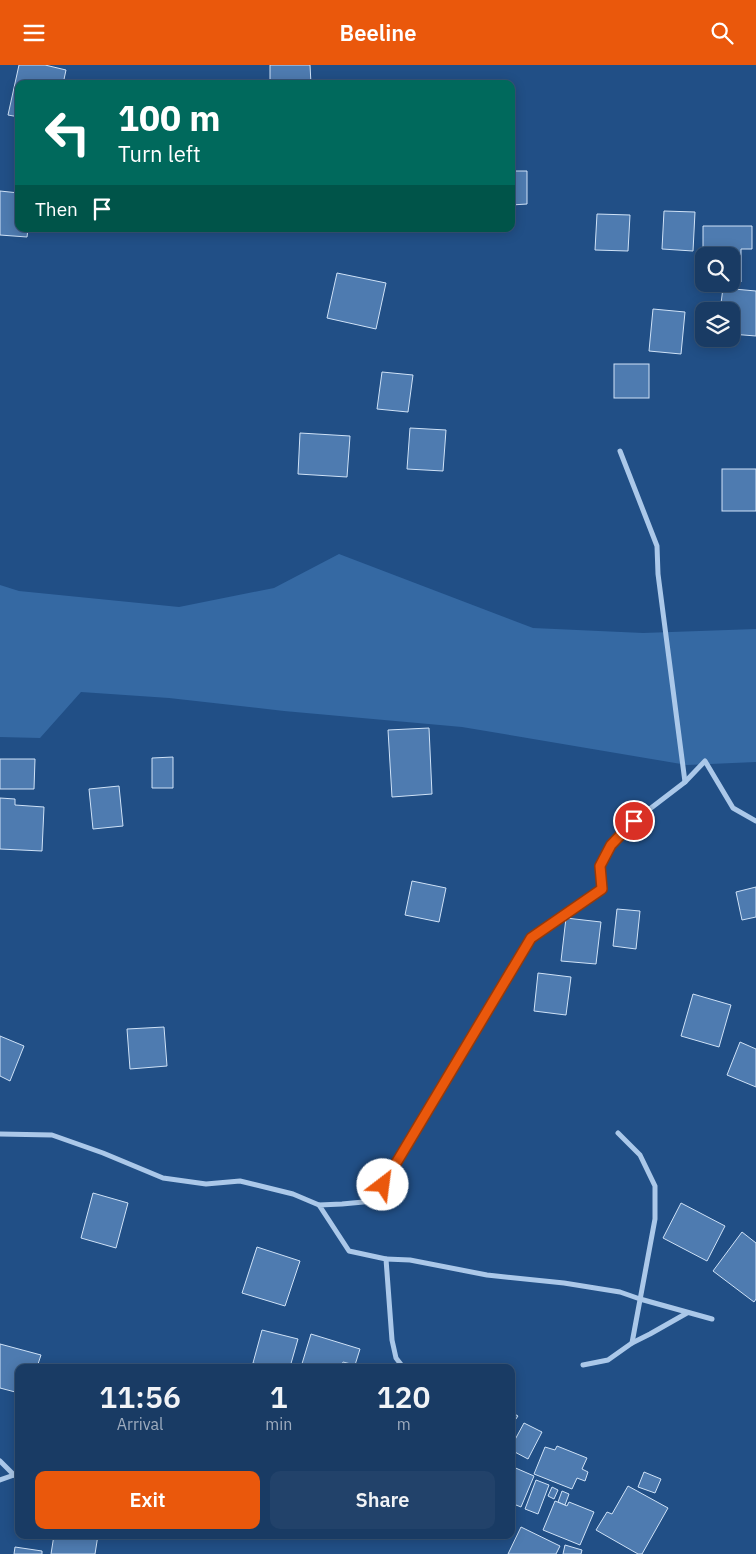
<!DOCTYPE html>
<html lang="en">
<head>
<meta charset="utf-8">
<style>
  :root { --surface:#193b64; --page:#22426a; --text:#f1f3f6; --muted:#9fadbf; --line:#375578; --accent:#ea580c }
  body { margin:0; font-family:"IBM Plex Sans",sans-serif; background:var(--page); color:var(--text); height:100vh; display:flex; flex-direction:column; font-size:19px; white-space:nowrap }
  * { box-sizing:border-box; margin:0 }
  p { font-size:16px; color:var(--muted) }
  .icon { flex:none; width:28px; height:28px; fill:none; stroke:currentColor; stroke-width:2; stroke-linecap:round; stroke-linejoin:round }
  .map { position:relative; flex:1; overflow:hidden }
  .side { position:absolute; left:15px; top:1299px; width:500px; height:175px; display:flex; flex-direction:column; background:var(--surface); border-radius:10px; box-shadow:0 2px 12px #0003,0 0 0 1px var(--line) }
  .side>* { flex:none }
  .banner { position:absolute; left:15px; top:15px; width:500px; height:152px; border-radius:10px; box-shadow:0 2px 12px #0003,0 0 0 1px var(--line); background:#00695c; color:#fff; overflow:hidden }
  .controls { position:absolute; left:695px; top:182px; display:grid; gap:10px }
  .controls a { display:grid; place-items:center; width:45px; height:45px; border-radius:10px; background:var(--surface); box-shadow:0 2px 12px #0003,0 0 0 1px var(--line); font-size:25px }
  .pin { position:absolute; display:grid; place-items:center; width:42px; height:42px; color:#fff; margin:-21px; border:2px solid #fff; border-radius:50%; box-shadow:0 1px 5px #0007 }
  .me { position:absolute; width:55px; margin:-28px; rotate:30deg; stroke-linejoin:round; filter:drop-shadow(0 0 4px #0008) }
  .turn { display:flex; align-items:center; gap:18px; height:105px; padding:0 20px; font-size:22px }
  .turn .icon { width:65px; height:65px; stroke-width:2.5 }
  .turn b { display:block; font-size:35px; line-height:42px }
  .then { display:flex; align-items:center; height:48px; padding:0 20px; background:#0003; gap:10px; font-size:19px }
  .eta { display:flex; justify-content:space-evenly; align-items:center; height:85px; text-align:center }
  .eta b { font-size:30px; font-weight:600; line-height:35px }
  .cta { display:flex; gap:10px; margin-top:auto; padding:10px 20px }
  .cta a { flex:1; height:58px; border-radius:10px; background:var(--accent); color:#fff; font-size:20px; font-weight:600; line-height:58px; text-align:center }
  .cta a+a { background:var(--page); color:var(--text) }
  header { display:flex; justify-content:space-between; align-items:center; height:65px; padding:0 20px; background:var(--accent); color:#fff; font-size:22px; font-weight:600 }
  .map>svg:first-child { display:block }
</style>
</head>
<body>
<header><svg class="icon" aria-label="menu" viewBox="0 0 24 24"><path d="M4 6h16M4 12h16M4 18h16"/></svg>Beeline<svg class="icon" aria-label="search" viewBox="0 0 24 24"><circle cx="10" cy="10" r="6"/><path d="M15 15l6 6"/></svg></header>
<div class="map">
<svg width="756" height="1489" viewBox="0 0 756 1489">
  <rect width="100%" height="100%" fill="#214f86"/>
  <path fill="#3569a3" d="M339 489 533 563 643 568 756 564V697L687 700 462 662 284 646 169 633 81 627 40 673 0 672V520L19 526 179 542 274 523Z"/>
  <g fill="#4e7bb0" stroke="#cfe2f7">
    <path d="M19 0H45L66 5 63 19H19V52L8 50Z"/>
    <path d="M270 0H310L311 19H270Z"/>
    <path d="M511 106H527V139L511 140Z"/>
    <path d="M0 126 19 128V164H28L27 172 0 170Z"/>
    <path d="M664 146 695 147 693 186 662 184Z"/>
    <path d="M597 149 630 150 628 186 595 185Z"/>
    <path d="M703 161H752V184H741V217H731V191H704L703 217Z"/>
    <path d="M337 208 386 218 376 264 327 253Z"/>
    <path d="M723 223 756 226V271L731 269V246H720Z"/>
    <path d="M653 244 685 247 681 289 649 286Z"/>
    <rect x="614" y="299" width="35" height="34"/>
    <path d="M382 307 413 310 408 347 377 344Z"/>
    <path d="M410 363 446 365 443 406 407 404Z"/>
    <path d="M300 368 350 371 347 412 298 409Z"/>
    <rect x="722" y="404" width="34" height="42"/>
    <path d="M429 663 432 729 392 732 388 665Z"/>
    <path d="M173 692V723H152V693Z"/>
    <path d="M0 694H35L34 724H0Z"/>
    <path d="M119 721 123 761 93 764 89 724Z"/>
    <path d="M0 733 15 734V740L44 742 42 786 0 784Z"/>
    <path d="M412 816 446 823 439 857 405 850Z"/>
    <path d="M756 822V852L742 855 736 827Z"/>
    <path d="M617 844 640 846 636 884 613 881Z"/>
    <path d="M566 853 601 857 596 899 561 896Z"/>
    <path d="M538 908 571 912 566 950 534 946Z"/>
    <path d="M693 929 731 940 719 982 681 971Z"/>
    <path d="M164 962 167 1001 130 1004 127 964Z"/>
    <path d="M0 971 24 981 10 1016 0 1011Z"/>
    <path d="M740 977 756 984V1022L727 1010Z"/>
    <path d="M93 1128 128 1138 116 1183 81 1173Z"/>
    <path d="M681 1138 725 1161 707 1196 663 1173Z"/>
    <path d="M742 1167 756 1178V1234L754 1237 713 1206Z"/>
    <path d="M257 1182 300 1196 285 1241 242 1228Z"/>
    <path d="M262 1265 298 1274 290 1302H269L253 1298Z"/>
    <path d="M311 1269 360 1284 355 1300 343 1297 341 1302H301Z"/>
    <path d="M0 1279 41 1290 37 1302H19V1328L0 1323Z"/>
    <path d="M511 1347 518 1351 511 1361Z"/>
    <path d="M524 1358 542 1367 528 1394 511 1385V1382Z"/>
    <path d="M557 1381 587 1393 582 1404 588 1407 585 1416 577 1413 572 1424 534 1409 545 1382 555 1385Z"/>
    <path d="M511 1401 534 1411 521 1442 511 1438Z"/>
    <path d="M644 1407 661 1414 655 1428 638 1422Z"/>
    <path d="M536 1415 549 1420 538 1449 525 1444Z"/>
    <path d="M628 1421 668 1443 642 1489H638L596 1465 607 1447 612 1449Z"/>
    <path d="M552 1422 558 1425 554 1434 548 1431Z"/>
    <path d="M562 1426 569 1429 565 1440 558 1437Z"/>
    <path d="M555 1436 567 1441 569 1437 594 1447 580 1480 543 1465Z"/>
    <path d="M521 1462 560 1481 556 1489H508Z"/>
    <path d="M54 1470H98L95 1489H51Z"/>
    <path d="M565 1480 582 1485 581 1489H563Z"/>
    <path d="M15 1482 42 1486V1489H14Z"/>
  </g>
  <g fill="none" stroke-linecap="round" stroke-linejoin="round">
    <g stroke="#abc8e9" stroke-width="5">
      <path d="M620 386 657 481 658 509 685 717"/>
      <path d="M618 1068 640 1090 655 1121V1154L632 1278"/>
      <path d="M0 1069 52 1070 103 1088 163 1113 206 1119 240 1116 293 1129 319 1140"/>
      <path d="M386 1194 410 1195 487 1210 564 1218 620 1227 640 1234 712 1254"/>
      <path d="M583 1300 608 1295 632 1278 650 1269 687 1248"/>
      <path d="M403 1302 396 1293 392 1275 386 1194 349 1186 319 1140 342 1139 374 1136 419 1058 531 873 602 824 600 801 611 779 634 756 685 717 705 696 733 743 756 756"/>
      <path d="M0 1396 14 1410"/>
      <path d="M0 1415 14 1410H19"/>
    </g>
  </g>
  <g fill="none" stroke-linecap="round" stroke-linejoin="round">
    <defs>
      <path id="route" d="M383 1120 531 873 602 824 600 801 611 780 634 756"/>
    </defs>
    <use href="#route" stroke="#983908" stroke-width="12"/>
    <use href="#route" stroke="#ea580c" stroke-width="9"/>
  </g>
</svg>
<div class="controls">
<a><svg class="icon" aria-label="search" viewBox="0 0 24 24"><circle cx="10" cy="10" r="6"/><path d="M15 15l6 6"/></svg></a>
<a><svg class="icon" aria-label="layers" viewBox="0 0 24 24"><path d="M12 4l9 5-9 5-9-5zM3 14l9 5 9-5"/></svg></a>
</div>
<div class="pin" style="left:634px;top:756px;background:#d93025"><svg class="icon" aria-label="arrive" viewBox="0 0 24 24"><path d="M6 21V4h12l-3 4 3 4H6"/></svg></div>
<svg class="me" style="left:383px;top:1120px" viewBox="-20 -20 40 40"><circle r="19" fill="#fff"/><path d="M0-13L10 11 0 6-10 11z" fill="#ea580c"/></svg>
<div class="banner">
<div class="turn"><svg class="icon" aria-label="left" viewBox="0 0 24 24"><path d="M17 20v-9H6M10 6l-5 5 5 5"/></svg><div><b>100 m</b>Turn left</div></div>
<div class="then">Then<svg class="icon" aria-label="arrive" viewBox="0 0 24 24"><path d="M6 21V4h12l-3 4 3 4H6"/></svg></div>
</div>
<section class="side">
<div class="eta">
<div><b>11:56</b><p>Arrival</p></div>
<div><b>1</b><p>min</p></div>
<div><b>120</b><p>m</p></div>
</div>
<div class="cta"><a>Exit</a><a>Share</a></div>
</section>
</div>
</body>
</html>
